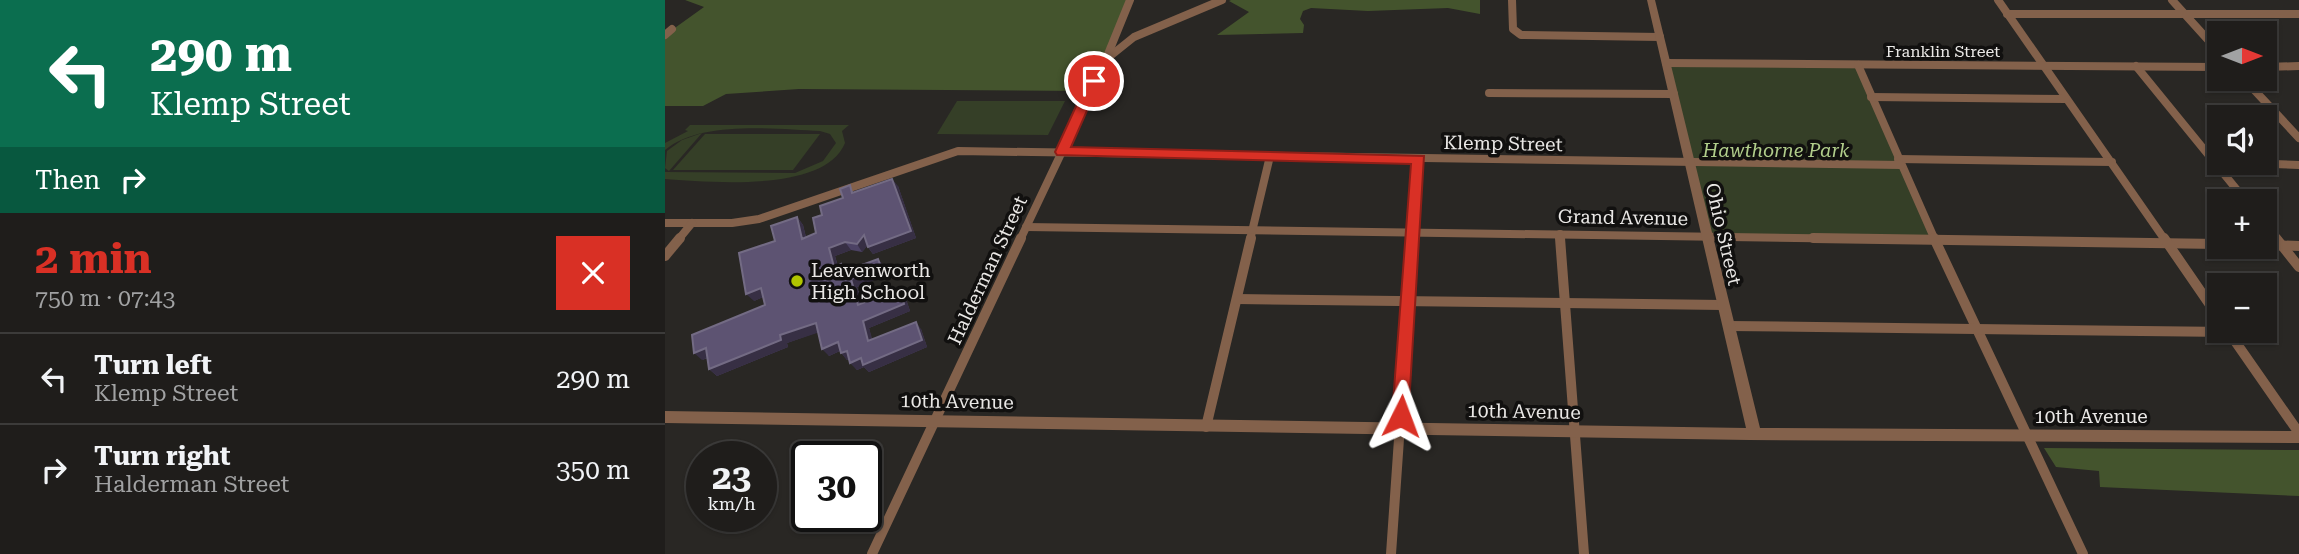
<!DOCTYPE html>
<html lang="en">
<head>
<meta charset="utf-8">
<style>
  :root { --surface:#1f1d1b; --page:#2c2a28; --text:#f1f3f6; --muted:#a1a2a3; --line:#3c3b3a; --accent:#d93025 }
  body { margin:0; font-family:"Roboto Serif",serif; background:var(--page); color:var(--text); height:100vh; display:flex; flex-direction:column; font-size:26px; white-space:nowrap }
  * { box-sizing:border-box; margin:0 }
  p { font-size:23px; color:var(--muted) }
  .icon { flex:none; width:38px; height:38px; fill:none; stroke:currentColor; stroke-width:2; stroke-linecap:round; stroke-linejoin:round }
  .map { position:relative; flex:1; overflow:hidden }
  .drawer { display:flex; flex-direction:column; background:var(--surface); width:665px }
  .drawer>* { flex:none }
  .top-card { background:#0b6e4f; color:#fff; overflow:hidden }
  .needle { width:46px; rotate:90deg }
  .fabs { position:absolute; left:1542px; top:21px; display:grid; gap:14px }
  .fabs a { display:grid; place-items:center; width:70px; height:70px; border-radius:0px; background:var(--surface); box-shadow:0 2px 5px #0004,0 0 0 2px var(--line); font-size:35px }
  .speed { position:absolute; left:21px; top:441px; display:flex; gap:14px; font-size:35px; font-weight:700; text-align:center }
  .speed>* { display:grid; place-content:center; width:91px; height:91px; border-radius:50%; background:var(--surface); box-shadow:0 2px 5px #0004,0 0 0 2px var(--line); line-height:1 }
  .speed small { font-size:18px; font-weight:400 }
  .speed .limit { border:4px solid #111; border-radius:10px; background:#fff; color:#111 }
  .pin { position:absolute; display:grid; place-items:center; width:60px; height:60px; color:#fff; margin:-30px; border:4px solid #fff; border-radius:50%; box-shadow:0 2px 7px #0007 }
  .me { position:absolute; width:77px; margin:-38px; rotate:3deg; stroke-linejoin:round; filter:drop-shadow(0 0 5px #0008) }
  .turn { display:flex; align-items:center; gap:24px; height:147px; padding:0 35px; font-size:32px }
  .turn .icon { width:91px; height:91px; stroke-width:2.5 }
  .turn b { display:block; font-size:49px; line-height:60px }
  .then { display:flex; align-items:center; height:66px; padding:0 35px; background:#0003; gap:14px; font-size:26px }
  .round { display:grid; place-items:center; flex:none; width:74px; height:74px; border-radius:0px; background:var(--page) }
  .headline { display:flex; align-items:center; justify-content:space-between; height:119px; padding:0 35px }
  h1 { font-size:42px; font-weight:700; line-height:52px; color:var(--accent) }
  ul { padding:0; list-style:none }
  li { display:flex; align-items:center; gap:21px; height:91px; padding:0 35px; border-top:2px solid var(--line) }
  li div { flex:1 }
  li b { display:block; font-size:26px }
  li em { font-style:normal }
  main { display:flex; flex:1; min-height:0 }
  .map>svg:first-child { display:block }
</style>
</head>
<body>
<main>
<section class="drawer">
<div class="top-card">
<div class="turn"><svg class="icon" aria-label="left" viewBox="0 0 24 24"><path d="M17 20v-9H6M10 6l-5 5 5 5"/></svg><div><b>290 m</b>Klemp Street</div></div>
<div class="then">Then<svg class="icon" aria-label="right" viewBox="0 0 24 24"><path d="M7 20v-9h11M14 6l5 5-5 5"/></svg></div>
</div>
<div class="headline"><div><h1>2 min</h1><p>750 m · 07:43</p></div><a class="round" style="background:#d93025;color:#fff"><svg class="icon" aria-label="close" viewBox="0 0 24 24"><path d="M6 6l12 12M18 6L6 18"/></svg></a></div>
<ul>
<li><svg class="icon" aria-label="left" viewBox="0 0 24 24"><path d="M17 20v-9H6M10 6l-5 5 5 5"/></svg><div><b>Turn left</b><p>Klemp Street</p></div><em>290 m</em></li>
<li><svg class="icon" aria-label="right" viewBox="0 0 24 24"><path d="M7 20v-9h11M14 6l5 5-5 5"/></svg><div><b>Turn right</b><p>Halderman Street</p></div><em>350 m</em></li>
</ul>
</section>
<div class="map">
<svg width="1634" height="554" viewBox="0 0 1634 554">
  <rect width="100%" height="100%" fill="#292724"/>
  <g fill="#353f27">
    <path d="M1001 63 1193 65 1270 239 1041 235Z"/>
    <path d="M292 101H400L383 135 272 134Z"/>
    <path d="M25 125H184L177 131 180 143C160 193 45 182 0 179V172L130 173 158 161 171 143 165 134 155 131C111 129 35 120 0 150V143L23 131 20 130Z"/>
    <path d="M37 133 4 171 0 168 2 151 17 140Z"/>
    <path d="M40 134H155L128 170H8Z"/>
  </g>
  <g fill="#44542d">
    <path d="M20 0H465L424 91 134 89 61 94 38 106H0V35L39 7Z"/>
    <path d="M566 0H815V14L783 8 703 11 646 8 638 11 635 19 639 25 638 33 552 35 584 12 564 1Z"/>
    <path d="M1379 448 1634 450V496L1435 487 1434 471 1391 467Z"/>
  </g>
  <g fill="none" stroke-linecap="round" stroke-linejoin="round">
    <g stroke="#83614b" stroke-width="8">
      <path d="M847 0 848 29 856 35 995 37"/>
      <path d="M1333 0 1500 240"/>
      <path d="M1507 0 1554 52"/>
      <path d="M1342 14H1634"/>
      <path d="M0 35 7 29"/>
      <path d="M444 57 469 37 557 0"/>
      <path d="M1001 63 1554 67"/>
      <path d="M1193 65 1270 240"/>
      <path d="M1471 66 1581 201"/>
      <path d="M1600 67 1634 66"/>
      <path d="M1579 79 1634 138"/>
      <path d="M824 93 1009 94"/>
      <path d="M1206 97 1401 99"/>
      <path d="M1233 159 1447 162"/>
      <path d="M1578 163 1634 165"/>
      <path d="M0 223H67L94 219 293 151 1236 165"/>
      <path d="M1600 224 1613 240"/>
      <path d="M361 227 1271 240"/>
      <path d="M895 234V240"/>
      <path d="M13 240 27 223"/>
      <path d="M355 240 441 59 465 0"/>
      <path d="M585 240 605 156"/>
      <path d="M748 240 754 159"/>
    </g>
    <g stroke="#83614b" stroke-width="10">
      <path d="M895 238 919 554"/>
      <path d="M1148 238 1554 244"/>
      <path d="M1269 238 1418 554"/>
      <path d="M1499 238 1554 318"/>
      <path d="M1611 238 1634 267"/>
      <path d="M1600 245 1634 246"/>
      <path d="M0 256 15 238"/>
      <path d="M572 299 1058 305"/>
      <path d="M1064 326 1564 332"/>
      <path d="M1563 331 1634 433"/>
      <path d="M541 427 586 238"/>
      <path d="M207 554 356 238"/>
      <path d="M726 554 748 238"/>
    </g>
    <path fill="#83614b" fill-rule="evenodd" d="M982 0H990L1095 428 1634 431V443L1084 440 0 423V411L1081 428Z"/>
  </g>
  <path fill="#4c4264" d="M233 186 251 238 208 254 202 246 197 252 186 250 170 256 173 266 182 271 219 266 221 275 192 287 197 303 234 288 240 296 245 311 204 328 207 340 256 329 262 347 204 372 199 367 192 370 184 360H182L175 351 164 356 153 332 122 343 123 347 52 376 44 369 43 358 37 360 100 305 98 297 89 301 132 217 138 225 141 237 151 233 157 215 178 198 190 192Z"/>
  <g fill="#372f44">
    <path d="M227 179 233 186 251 238 208 254 203 247Z"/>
    <path d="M132 217 138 225 143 246 137 239Z"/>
    <path d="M199 235 205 243 197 252 192 244Z"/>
    <path d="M180 242 186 250 170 256 175 275 169 267 164 248Z"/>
    <path d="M213 259 219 266 221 275 192 287 199 312 193 305 186 279Z"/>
    <path d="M96 288 103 295 89 301 81 294Z"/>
    <path d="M234 288 240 296 245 311 204 328 210 348 203 341 198 321Z"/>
    <path d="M251 322 256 329 262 347 204 372 199 367 192 370 185 363 196 358Z"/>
    <path d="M151 323 158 331 122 343 123 347 52 376 44 369 115 335Z"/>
    <path d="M173 342 179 349 164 356 157 349Z"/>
    <path d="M41 348 49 355 37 360 29 353Z"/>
    <path d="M182 351 188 358 182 360 176 353Z"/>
  </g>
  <path fill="#5d5372" stroke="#736b84" stroke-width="2" d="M227 179 246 231 203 247 199 235 192 244 180 242 164 248 169 267 176 264 178 272 213 259 216 267 186 279 193 305 234 288 239 304 198 321 203 341 251 322 257 340 198 365 196 358 185 363 182 351 176 353 173 342 157 349 151 323 115 335 116 340 44 369 41 348 29 353 27 335 100 305 96 288 81 294 74 253 110 241 106 226 132 217 137 239 151 233 148 218 157 215 155 206 178 198 175 189 185 185 187 193Z"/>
  <path fill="#d93025" stroke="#8d1f18" stroke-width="2" d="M424 78 435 81 406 147 759 156 743 422H730L727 416 746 164 392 155 390 152Z"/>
  <circle fill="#b0c500" stroke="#11100f" stroke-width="2.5" cx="132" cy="281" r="7"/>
  <g text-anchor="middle" stroke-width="7" stroke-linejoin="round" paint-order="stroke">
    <g font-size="16" fill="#eae8e6" stroke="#11100f">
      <text x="1278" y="57">Franklin Street</text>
    </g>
    <g font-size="19" fill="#eae8e6" stroke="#11100f">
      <text transform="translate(838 143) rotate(1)" y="7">Klemp Street</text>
      <text transform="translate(958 217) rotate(1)" y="7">Grand Avenue</text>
      <text transform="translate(1059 234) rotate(77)" y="7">Ohio Street</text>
      <text transform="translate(322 270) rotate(-65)" y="7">Halderman Street</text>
      <text transform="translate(292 401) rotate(1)" y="7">10th Avenue</text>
      <text transform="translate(859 411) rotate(1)" y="7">10th Avenue</text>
      <text x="1426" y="423">10th Avenue</text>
    </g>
    <g font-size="19" font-style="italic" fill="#b1cd8b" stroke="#11100f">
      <text x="1111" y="157">Hawthorne Park</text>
    </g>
    <g font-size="19" fill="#eae8e6" stroke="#11100f" text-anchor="start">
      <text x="146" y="277">Leavenworth<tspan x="146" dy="22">High School</tspan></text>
    </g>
  </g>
</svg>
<div class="fabs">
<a><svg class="needle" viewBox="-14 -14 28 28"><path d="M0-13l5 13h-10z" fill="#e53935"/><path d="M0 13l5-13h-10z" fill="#a1a2a3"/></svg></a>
<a><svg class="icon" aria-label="sound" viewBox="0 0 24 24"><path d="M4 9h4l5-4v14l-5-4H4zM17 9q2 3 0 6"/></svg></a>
<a>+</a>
<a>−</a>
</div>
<div class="speed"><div>23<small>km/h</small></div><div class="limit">30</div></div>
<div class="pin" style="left:429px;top:81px;background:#d93025"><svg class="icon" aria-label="arrive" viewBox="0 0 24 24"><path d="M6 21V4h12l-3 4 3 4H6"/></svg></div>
<svg class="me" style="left:736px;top:416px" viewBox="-20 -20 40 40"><path d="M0-17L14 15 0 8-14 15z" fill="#d93025" stroke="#fff" stroke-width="4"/></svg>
</div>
</main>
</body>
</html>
